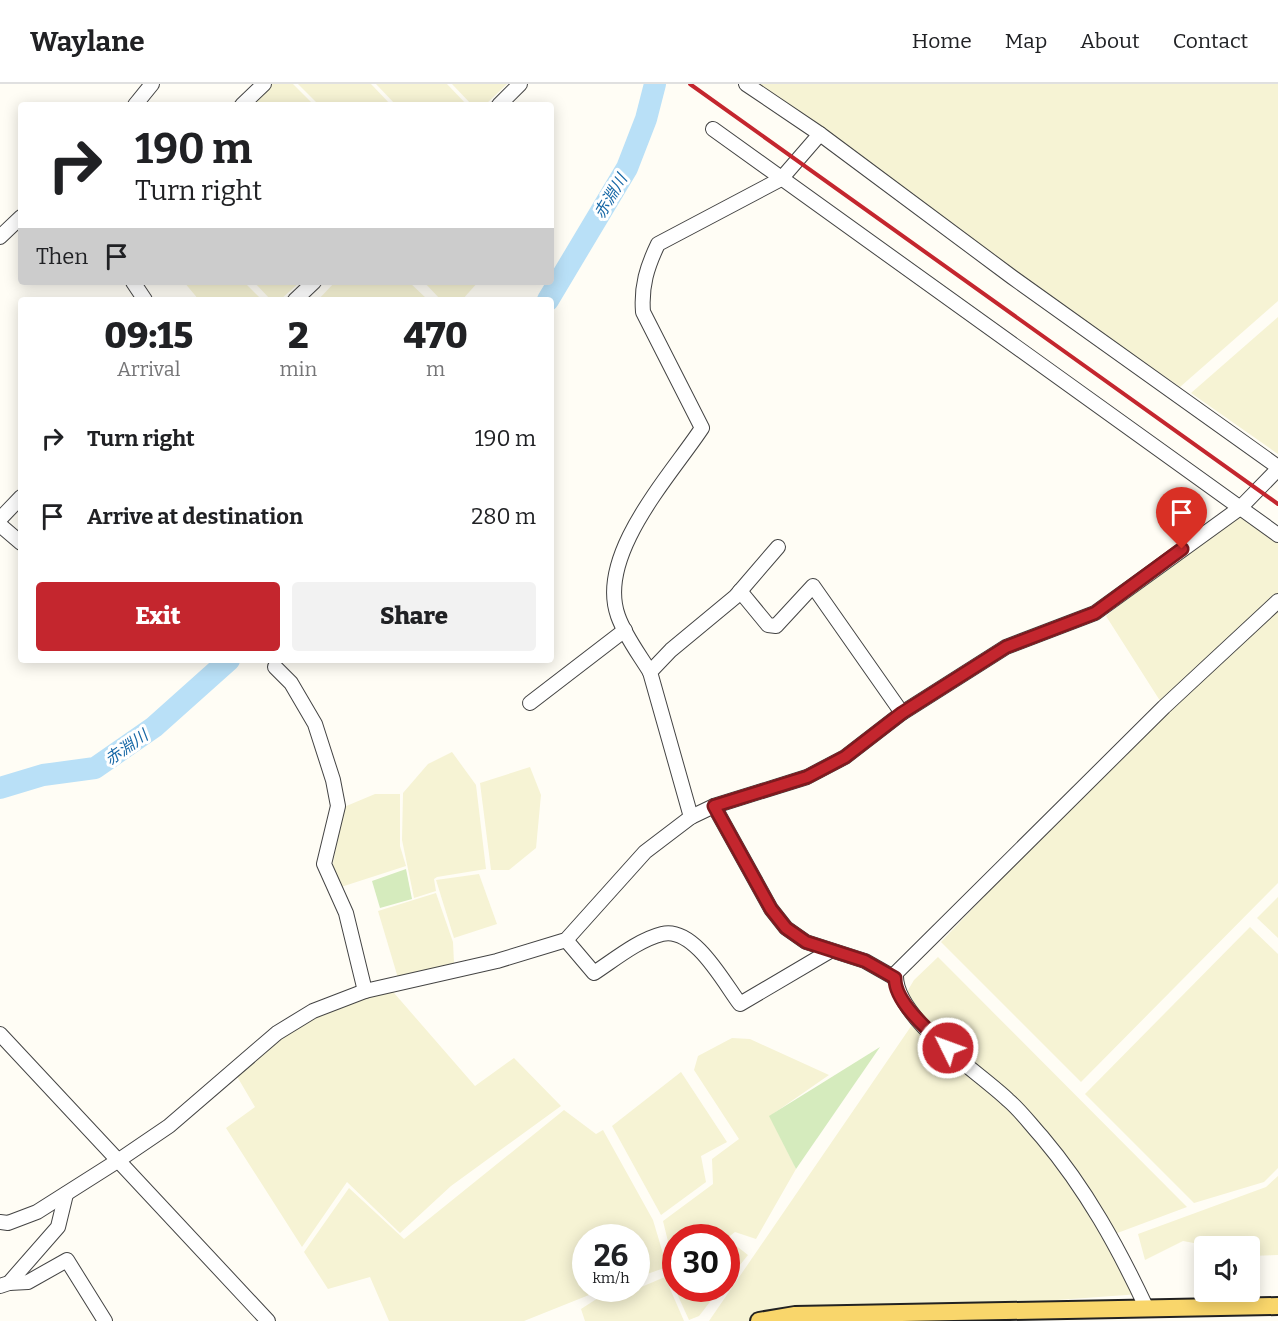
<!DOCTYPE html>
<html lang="en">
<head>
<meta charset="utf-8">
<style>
  :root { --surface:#fff; --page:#f2f2f2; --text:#202124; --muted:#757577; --line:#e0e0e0; --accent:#c4262e }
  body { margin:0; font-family:Bitter,"Noto Sans JP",serif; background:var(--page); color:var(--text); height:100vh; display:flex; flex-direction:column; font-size:22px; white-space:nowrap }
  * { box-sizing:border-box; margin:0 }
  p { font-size:20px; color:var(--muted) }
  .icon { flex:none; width:33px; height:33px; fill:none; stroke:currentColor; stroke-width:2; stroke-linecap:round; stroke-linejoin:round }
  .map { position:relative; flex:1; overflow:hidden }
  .details { position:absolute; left:18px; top:213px; width:536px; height:366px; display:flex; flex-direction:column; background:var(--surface); border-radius:6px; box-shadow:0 3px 15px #0003 }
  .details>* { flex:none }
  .hud { position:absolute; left:18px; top:18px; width:536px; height:183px; border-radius:6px; box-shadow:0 3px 15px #0003; background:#fff; color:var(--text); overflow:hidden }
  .fabs { position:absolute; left:1194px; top:1152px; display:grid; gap:12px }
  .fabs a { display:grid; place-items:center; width:66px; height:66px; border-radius:6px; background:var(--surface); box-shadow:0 3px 15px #0003; font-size:30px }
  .speed { position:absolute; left:572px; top:1140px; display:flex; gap:12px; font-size:30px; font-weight:700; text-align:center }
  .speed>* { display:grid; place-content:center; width:78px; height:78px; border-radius:50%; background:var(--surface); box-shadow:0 3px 15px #0003; line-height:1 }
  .speed small { font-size:15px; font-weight:400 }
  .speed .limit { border:9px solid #d22; background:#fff; color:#111 }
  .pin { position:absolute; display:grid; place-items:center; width:51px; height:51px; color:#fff; margin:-62px -26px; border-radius:50% 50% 50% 0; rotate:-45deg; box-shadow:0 0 6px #0007 }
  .pin .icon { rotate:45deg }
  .me { position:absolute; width:66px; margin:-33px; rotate:312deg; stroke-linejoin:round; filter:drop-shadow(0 0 4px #0008) }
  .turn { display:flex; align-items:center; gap:21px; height:126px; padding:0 18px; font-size:27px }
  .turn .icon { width:78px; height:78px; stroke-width:2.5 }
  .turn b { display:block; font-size:42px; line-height:51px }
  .then { display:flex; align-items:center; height:57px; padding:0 18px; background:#0003; gap:12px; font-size:22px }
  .eta { display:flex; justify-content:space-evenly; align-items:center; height:102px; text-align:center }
  .eta b { font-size:36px; font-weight:800; line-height:42px }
  .button { display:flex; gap:12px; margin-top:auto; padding:12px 18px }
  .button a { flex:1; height:69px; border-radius:6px; background:var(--accent); color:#fff; font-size:24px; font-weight:800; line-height:69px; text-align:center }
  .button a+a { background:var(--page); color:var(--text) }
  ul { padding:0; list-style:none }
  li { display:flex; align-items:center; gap:18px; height:78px; padding:0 18px }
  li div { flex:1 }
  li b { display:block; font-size:22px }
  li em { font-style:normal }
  header { display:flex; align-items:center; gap:36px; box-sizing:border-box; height:84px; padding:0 30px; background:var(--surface); border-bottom:2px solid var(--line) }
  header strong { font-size:28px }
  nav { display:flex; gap:33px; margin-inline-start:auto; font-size:21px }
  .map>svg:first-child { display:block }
</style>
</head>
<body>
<header>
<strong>Waylane</strong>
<nav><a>Home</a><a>Map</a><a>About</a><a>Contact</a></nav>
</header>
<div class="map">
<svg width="1278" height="1237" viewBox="0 0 1278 1237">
  <rect width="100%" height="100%" fill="#fffdf5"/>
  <g fill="#f6f3d4">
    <path d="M271 0H293L314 21H250Z"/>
    <path d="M298 0H371L391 21H319Z"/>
    <path d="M376 0H447L467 21H396Z"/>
    <path d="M452 0H507L485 21H472Z"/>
    <path d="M745 0H1278V217L1180 303Z"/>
    <path d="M184 198H244L262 216H199Z"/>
    <path d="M254 198H300L280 216H271Z"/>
    <path d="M335 198H409L428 216H318Z"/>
    <path d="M424 198H478L462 216H441Z"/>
    <path d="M1278 233V370L1191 309Z"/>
    <path d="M1235 426 1278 458V799L1081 998 941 858 1164 623 1106 532Z"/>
    <path d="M452 668 476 701 486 785 437 793 434 795 436 807 414 814 402 756 403 709 428 680Z"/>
    <path d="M530 683 541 711 536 764 509 786H491L480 699Z"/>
    <path d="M375 710H400V762L406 782 341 803 332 784 344 723Z"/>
    <path d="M479 790 497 840 454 854 436 796Z"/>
    <path d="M436 809 453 858 454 879 398 894 378 827Z"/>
    <path d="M1278 813V854L1257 834Z"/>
    <path d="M1250 843 1278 870V1084L1264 1098 1194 1119 1085 1010Z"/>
    <path d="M938 873 1187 1123 1112 1151 1140 1210 768 1237H709L916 935 905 911 914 896Z"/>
    <path d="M388 902 475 1002 514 974 561 1022 451 1102 400 1149 347 1098 302 1163 226 1044 255 1023 235 989 302 938Z"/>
    <path d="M732 954 750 955 829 991 770 1032 796 1085 756 1155 735 1148 726 1155 675 1154 674 1182 663 1137 713 1100 712 1075 739 1055 694 986 698 972Z"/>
    <path d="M681 988 727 1058 701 1072 706 1098 661 1131 612 1042Z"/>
    <path d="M564 1026 596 1050 603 1046 653 1136 667 1183 636 1194V1154H585V1204L604 1205 524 1237H389L370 1193 328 1205 304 1168 349 1104 404 1155Z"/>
    <path d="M1278 1092V1171L1250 1172V1162H1204V1171L1199 1160 1183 1157 1145 1176 1138 1150 1266 1103Z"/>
    <path d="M730 1157 748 1171 726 1198V1161Z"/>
    <path d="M675 1186V1204L720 1205 699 1232 689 1236 669 1192Z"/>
    <path d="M665 1193 684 1237H585L581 1225 598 1214 634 1206Z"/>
  </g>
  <g fill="#d5ebbd">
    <path d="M406 785 412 815 380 824 372 797Z"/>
    <path d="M880 963 796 1085 769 1032Z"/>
  </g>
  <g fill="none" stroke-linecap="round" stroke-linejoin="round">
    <g stroke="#b9e0f7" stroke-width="22">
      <path d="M548 216 627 84 646 35 655 0"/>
      <path d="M0 704 43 691 95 684 154 643 229 576"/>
    </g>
    <defs>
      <g id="minor">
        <path d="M746 0 820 50 1012 193 1278 383"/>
        <path d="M135 21 152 0"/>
        <path d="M242 21 264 0"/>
        <path d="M499 21 520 0"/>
        <path d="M713 45 1278 451"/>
        <path d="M0 153 21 133"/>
        <path d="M133 198 145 216"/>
        <path d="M295 216 314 198"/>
        <path d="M0 435 21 413"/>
        <path d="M0 441 21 459"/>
        <path d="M740 507 768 541 776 542 813 502 902 629"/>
        <path d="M275 583 291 599 315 640 333 696 338 722 324 780 346 829 365 907"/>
        <path d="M650 588C639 570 625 552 618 532 596 471 671 391 702 344L643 228C641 202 647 183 658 160L781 95 820 50"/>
        <path d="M530 619 625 546"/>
        <path d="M714 722 771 825 786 844 806 858 865 877 895 894"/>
        <path d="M691 733 650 588 671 566 735 513 778 463"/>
        <path d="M566 856 594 889C614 876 638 856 662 850 694 842 724 899 740 920L830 867"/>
        <path d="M0 950 268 1237"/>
        <path d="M0 1138 8 1139 37 1128 119 1076 169 1042 277 949 313 927 365 907 497 877 566 856 645 768 691 733 714 722 807 693 845 673 902 629 1006 563 1095 529 1240 424 1278 385"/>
        <path d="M9 1199 28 1198 67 1176 105 1237"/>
        <path d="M0 1202 9 1199 58 1143 66 1110"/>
        <path d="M1147 1225C1118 1163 1086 1105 1042 1053 1031 1041 1021 1027 1008 1016 978 987 893 934 896 889L1164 623 1278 517"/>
      </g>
      <path id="major" d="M759 1237 795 1231 1278 1222"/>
    </defs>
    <use href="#minor" stroke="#444" stroke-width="16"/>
    <use href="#major" stroke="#222" stroke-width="20"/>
    <use href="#minor" stroke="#fff" stroke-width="14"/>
    <use href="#major" stroke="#f9d66b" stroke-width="16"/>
    <path stroke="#c4262e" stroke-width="4" d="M690 0 1278 420"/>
  </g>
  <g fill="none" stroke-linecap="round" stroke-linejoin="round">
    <defs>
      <path id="route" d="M948 964C931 949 894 918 895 894L865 877 806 858 786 844 771 825 714 722 807 693 845 673 902 629 1006 563 1095 529 1182 465"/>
    </defs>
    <use href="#route" stroke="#7f191e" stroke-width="15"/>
    <use href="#route" stroke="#c4262e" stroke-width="10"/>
  </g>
  <g text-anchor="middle" stroke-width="6" stroke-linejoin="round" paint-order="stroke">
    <g font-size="16" font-style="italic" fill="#1768a6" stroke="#fff">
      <text transform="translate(610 112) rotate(-59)" y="6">赤淵川</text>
      <text transform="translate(126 663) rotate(-35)" y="6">赤淵川</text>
    </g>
  </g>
</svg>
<div class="fabs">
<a><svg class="icon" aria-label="sound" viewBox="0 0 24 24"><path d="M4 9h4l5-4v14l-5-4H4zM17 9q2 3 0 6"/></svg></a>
</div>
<div class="speed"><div>26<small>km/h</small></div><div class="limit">30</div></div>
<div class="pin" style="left:1182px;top:465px;background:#d93025"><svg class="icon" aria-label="arrive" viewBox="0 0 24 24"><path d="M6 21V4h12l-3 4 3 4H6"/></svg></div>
<svg class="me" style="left:948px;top:964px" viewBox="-20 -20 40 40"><circle r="17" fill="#c4262e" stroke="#fff" stroke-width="3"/><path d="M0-11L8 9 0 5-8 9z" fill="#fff"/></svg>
<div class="hud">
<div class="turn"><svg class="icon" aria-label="right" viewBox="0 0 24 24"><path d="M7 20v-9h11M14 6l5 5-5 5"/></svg><div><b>190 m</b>Turn right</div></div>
<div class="then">Then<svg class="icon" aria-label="arrive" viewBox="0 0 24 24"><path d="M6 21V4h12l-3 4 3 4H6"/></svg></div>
</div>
<section class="details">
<div class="eta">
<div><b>09:15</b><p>Arrival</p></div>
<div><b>2</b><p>min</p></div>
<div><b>470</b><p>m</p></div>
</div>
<ul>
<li><svg class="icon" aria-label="right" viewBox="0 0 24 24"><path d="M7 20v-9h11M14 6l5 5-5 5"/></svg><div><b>Turn right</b></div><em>190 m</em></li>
<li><svg class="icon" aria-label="arrive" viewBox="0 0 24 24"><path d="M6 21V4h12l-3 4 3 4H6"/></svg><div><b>Arrive at destination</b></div><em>280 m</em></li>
</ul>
<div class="button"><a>Exit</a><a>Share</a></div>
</section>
</div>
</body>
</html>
